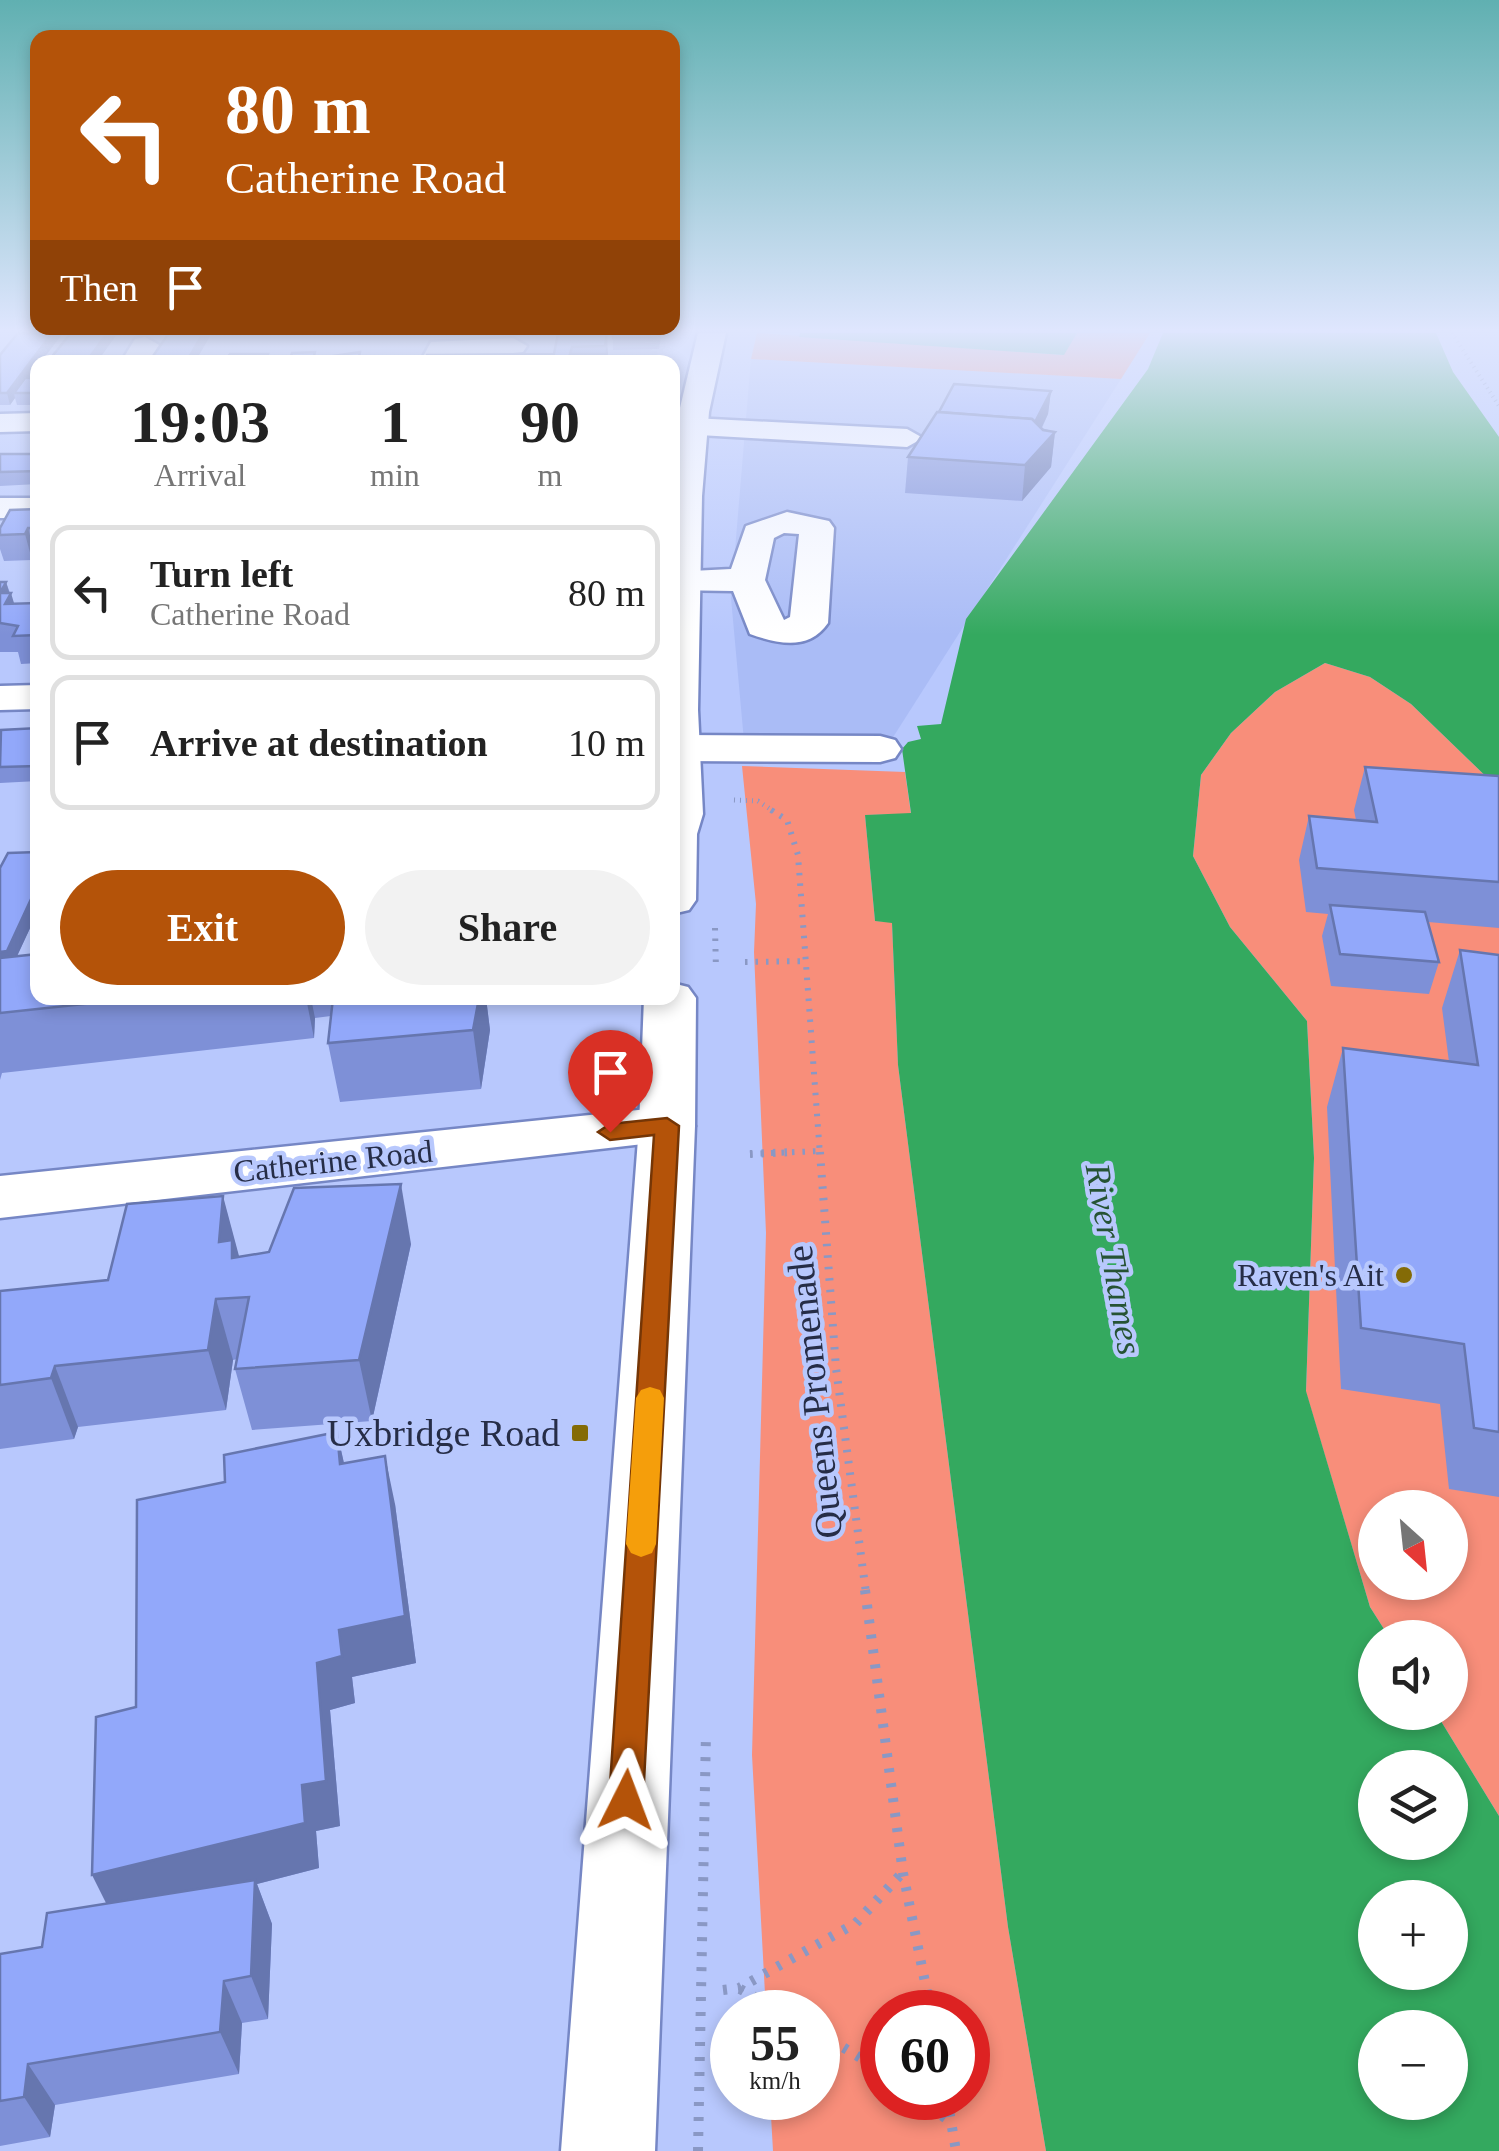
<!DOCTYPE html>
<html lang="en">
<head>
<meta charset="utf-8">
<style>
  :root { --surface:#fff; --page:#f2f2f2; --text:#222; --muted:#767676; --line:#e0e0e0; --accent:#b45309 }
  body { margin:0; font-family:Georgia,serif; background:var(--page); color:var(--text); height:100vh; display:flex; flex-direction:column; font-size:38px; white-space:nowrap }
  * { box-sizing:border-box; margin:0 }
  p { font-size:32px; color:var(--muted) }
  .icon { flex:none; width:55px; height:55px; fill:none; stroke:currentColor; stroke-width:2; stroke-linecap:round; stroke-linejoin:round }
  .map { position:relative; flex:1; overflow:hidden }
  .sheet { position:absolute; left:30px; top:355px; width:650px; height:650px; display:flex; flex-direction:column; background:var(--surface); border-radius:20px; box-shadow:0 5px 15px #0003 }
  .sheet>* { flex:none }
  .top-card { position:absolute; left:30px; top:30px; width:650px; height:305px; border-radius:20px; box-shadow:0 5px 15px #0003; background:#b45309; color:#fff; overflow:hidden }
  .needle { width:65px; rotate:153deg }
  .controls { position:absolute; left:1358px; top:1490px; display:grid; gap:20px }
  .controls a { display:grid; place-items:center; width:110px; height:110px; border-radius:50%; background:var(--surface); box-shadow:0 5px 15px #0003; font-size:50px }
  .speed { position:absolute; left:710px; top:1990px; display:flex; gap:20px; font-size:50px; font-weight:700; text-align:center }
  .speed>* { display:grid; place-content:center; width:130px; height:130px; border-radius:50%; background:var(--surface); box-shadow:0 5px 15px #0003; line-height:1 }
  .speed small { font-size:25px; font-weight:400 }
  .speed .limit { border:15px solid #d22; background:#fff; color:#111 }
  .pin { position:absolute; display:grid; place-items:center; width:85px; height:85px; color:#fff; margin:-102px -42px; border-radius:50% 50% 50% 0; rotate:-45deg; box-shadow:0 0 10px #0007 }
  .pin .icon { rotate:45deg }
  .me { position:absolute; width:110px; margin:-55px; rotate:3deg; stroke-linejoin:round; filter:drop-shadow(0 0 8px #0008) }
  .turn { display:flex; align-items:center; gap:35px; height:210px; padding:0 30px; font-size:45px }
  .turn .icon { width:130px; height:130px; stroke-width:2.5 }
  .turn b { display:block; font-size:70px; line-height:85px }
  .then { display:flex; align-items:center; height:95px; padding:0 30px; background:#0003; gap:20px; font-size:38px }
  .eta { display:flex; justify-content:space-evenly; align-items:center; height:170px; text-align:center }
  .eta b { font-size:60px; font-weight:600; line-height:70px }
  .action { display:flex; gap:20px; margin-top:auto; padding:20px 30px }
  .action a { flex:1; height:115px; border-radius:60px; background:var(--accent); color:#fff; font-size:40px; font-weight:600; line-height:115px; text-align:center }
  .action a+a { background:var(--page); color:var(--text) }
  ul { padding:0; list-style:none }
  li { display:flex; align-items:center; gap:30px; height:135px; margin:0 20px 15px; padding:0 10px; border:5px solid var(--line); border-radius:20px }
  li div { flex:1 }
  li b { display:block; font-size:38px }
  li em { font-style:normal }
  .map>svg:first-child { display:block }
</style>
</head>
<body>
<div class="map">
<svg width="1499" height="2151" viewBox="0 0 1499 2151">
  <rect width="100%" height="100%" fill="#b8c8fd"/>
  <path fill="#aabcf6" d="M751 359 1121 379 890 742 744 741 731 598Z"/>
  <g fill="#f88e7a" fill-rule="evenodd">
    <path d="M757 333 1063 355 1077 333H1150L1121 379 751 359Z"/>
    <path d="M1325 663 1370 677 1411 704 1499 789V1816L1436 1713 1450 1712V1638L1389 1637 1370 1607 1306 1392 1314 1158 1307 1021 1230 927 1193 856 1201 775 1231 733 1275 692ZM1375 1508H1450V1582H1375Z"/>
    <path d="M742 766 905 772 911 814 865 815 875 921 892 922 898 1065 1008 1927 1046 2151H773L770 2098H818V2012H766L752 1755 766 1233 754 952 756 904ZM882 2012H968V2098H882Z"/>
  </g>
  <g fill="#34a95f" fill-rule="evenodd">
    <path d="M800 333H1077L1064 355 799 337Z"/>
    <path d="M1163 333H1436L1453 372 1499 437V789L1411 704 1370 677 1325 663 1275 692 1231 733 1201 775 1193 856 1230 927 1307 1021 1314 1158 1306 1391 1370 1607 1389 1637 1375 1638V1712L1436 1713 1499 1816V2151H1046L1008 1927 898 1065 892 923 875 921 865 815 911 813 902 749 908 742 921 739 917 726 941 724 966 619 1148 369ZM1375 1768H1450V1842H1375ZM1375 1898H1450V1972H1375ZM1375 2028H1450V2102H1375Z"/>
  </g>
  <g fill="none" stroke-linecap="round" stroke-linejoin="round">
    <defs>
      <g id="minor">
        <path d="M145 337 159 345 149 362H121L135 339Z"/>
        <path d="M513 338 527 346 523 352 420 362 431 342Z"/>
        <path d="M38 413V431L0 432V414Z"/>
        <path d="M693 418 907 429 923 438 907 447 682 434 677 427 682 420Z"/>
        <rect x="0" y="498" width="38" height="20"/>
        <path d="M787 512 829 521 834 528 828 623C809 651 778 644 750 634L733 591 672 590V572L731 569 746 526ZM784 533 799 534 790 617 784 620 765 580 774 538Z"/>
        <path d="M38 685V709L0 710V686Z"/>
        <path d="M680 735 880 736 895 740 901 749 895 758 880 762 680 761 672 759V737Z"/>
        <path d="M667 1107 687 1113 695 1126 687 1139 0 1218V1176Z"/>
      </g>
      <g id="major">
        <path d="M698 333H726L709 412 702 496 698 710 703 814 697 834 696 900 689 910 672 914V461L679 412Z"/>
        <path d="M672 983 688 987 696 998 695 1126 655 2151H561L639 1126 644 998H672Z"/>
      </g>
    </defs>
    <use href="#minor" stroke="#7687c5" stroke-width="5"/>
    <use href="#major" stroke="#7687c5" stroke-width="5"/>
    <path stroke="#8a98c4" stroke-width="4" stroke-dasharray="1 4" stroke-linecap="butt" d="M1452 333 1499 406"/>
    <path stroke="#8a98c4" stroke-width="5" stroke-dasharray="1 5" stroke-linecap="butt" d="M734 800 758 801 775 812"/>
    <g stroke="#8a98c4" stroke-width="6" stroke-dasharray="2.5 8" stroke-linecap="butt">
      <path d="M771 810 787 820 798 855 820 1155"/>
      <path d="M715 928 716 970"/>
      <path d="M745 962 808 961"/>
      <path d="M750 1154 821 1151"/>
    </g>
    <g stroke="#8a98c4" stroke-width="8" stroke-dasharray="2.5 9" stroke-linecap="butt">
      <path d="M820 1152 836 1368 866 1593"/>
      <path d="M750 1154 794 1152"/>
    </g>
    <g stroke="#8a98c4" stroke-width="10" stroke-dasharray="4 11" stroke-linecap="butt">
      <path d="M865 1590 903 1873 931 2012"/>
      <path d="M740 1989 782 2012"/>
      <path d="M723 1990 739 1988 856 1923 902 1873"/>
      <path d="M818 2032 882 2071"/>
      <path d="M918 2098 952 2123"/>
      <path d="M947 2098 956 2151"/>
      <path d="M698 2151 706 1732"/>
    </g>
    <use href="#minor" fill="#fff" fill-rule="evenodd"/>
    <use href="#major" fill="#fff" fill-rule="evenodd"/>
  </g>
  <g fill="#7e90d7">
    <path d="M169 333H210V336L195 362H151V359Z"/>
    <path d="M607 333V362H425L554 354Z"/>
    <path d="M117 334 97 362H51L50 359Z"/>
    <path d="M613 338H661L659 349 613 350Z"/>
    <path d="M0 355 30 378H38V405H17L15 398 10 405H0Z"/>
    <path d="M1051 391 1048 414 1042 428 1055 432 1051 467 1022 501 905 493 908 457Z"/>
    <path d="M0 454H38V484L0 486Z"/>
    <path d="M38 509V554H35L32 560 4 561 0 549V527Z"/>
    <path d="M0 582H6L14 604 38 603V663L21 664 18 652H0Z"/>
    <path d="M38 728V781L0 783V732Z"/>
    <path d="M1365 767 1499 776V928L1428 922 1439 962 1429 994 1331 986 1322 936 1328 914 1306 912 1299 860 1309 816 1356 820 1354 810Z"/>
    <path d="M0 868 38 911 17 956 38 998H486L490 1030 481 1089 340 1102 328 1043 331 1016 315 1018 314 1038 2 1073 0 1080Z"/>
    <path d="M1460 950 1499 955V1497L1449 1489 1440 1404 1341 1389 1327 1107 1343 1048 1449 1062 1442 1008Z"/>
    <path d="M411 1244 372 1421 252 1430 235 1369 237 1359 233 1360 226 1410 78 1427 74 1439 0 1449V1291L108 1280 239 1257Z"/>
    <path d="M337 1432 344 1464 395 1504 416 1663 352 1677 355 1703 330 1710 340 1826 316 1831 319 1868 257 1884 272 1924 268 2019 242 2023 239 2074 55 2105 50 2137 0 2146V1954L42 1947 107 1904 136 1707 225 1482Z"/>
  </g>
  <g fill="#6676af">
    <path d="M52 333H63L41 362H38V368L19 393H14L15 398 10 405 7 393Z"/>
    <path d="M107 333 117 334 97 362H90L89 358Z"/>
    <path d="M203 333H210V336L195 362H189L188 359Z"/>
    <path d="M607 333 608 355 607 362H605Z"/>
    <path d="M1051 391 1048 414 1031 450 1033 426Z"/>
    <path d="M1055 432 1051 467 1022 501 1025 465Z"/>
    <path d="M28 528 35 554 32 560 25 534Z"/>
    <path d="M6 582 10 595 11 593 19 620 9 619 0 593Z"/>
    <path d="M38 884V911L12 967 0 969V952Z"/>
    <path d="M306 998H311L315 1018 314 1038Z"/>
    <path d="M479 998H486L490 1030 481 1089 473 1030Z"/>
    <path d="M401 1184 411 1244 372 1421 359 1360Z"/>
    <path d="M223 1196 239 1256 238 1266 219 1242Z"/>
    <path d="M216 1299 233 1360 226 1410 208 1350Z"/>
    <path d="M55 1366 78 1427 74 1439 51 1378Z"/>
    <path d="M337 1432 348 1481 340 1464Z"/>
    <path d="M385 1456 395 1504 416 1663 352 1677 355 1703 330 1710 340 1826 316 1831 319 1868 257 1884 272 1924 268 2019 251 1976 114 1919 92 1875 302 1785 317 1663 339 1630Z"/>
    <path d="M224 1981 242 2023 239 2074 220 2032Z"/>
    <path d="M28 2064 55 2105 50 2137 24 2097Z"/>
  </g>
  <g fill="#92a8fa" stroke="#6676af" stroke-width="2.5">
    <path d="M18 333H52L7 393H0V355Z"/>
    <path d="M71 333H107L89 358 50 359Z"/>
    <path d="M169 333H203L188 359H151Z"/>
    <path d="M558 333H607L605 346 572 347 570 354H606L605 362H425L427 355 554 354Z"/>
    <path d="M613 333H660L659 338H613Z"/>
    <path d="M315 352 313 359 360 352 358 362H289L292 353Z"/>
    <path d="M230 354H268L266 359H277L275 362H213L214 360H225Z"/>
    <path d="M25 378H38V393H14Z"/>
    <path d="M954 384 1051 391 1035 422 1032 419 939 412Z"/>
    <path d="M937 412 1032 419 1043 430 1055 432 1025 465 908 457Z"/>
    <path d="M0 454H38V471L0 472Z"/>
    <path d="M38 509V528H28L25 534 0 535V528L10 510Z"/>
    <path d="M0 582H6L0 593H11L5 604 38 603V635L13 636 18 626 0 623Z"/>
    <path d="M38 728V766L0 767 1 730Z"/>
    <path d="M1365 767 1499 776V882L1317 868 1309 816 1377 822Z"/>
    <path d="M38 852V884L7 951 0 952V868L8 853Z"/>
    <path d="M1330 905 1425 912 1439 962 1340 954Z"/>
    <path d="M1460 950 1499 955V1432L1474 1428 1464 1344 1361 1328 1343 1048 1478 1065Z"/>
    <path d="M38 954V998H140L0 1013V958Z"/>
    <path d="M333 998H479L473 1030 328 1043Z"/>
    <path d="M401 1184 359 1360 235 1369 249 1297 216 1299 208 1350 55 1366 51 1378 0 1385V1291L108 1280 127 1204 223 1196 219 1242 232 1240V1258L269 1252 294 1188Z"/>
    <path d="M337 1432 340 1464 385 1456 405 1616 339 1630 342 1656 317 1663 326 1781 302 1785 305 1823 92 1875 96 1717 136 1707 137 1500 225 1482 224 1455Z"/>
    <path d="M255 1880 251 1976 224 1981 220 2032 28 2064 24 2097 0 2101V1954L42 1947 47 1913Z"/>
  </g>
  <linearGradient id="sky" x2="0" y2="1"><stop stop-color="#60b0b1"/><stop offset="0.52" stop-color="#dfe6fe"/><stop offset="1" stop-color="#dfe6fe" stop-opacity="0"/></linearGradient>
  <rect width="1499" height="635" fill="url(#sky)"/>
  <path fill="#b45309" stroke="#753606" stroke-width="2.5" d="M667 1118 679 1126 643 1800 638 1812 626 1817 614 1812 609 1800 654 1135 610 1140 598 1132 610 1124Z"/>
  <path fill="#f59e0b" d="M650 1387 660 1390 664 1398 656 1544 652 1553 641 1557 631 1553 626 1544 636 1398 641 1390Z"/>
  <g fill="#846b06" stroke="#b8c8fd" stroke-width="4">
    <circle cx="1404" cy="1275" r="10"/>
    <rect x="570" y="1423" width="20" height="20" rx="5"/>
  </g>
  <g text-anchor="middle" stroke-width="9" stroke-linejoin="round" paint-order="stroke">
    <g font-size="32" fill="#262d47" stroke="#b8c8fd">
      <text transform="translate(333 1161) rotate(-6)" y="11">Catherine Road</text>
    </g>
    <g font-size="32" fill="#262d47" stroke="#b8c8fd" text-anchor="end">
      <text x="1384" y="1286">Raven's Ait</text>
    </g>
    <g font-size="35" font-style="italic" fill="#265334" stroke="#b8c8fd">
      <text transform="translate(1114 1259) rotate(80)" y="12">River Thames</text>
    </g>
    <g font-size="38" fill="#262d47" stroke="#b8c8fd">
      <text transform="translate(814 1392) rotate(-96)" y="13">Queens Promenade</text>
    </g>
    <g font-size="38" fill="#262d47" stroke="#b8c8fd" text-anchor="end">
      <text x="560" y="1446">Uxbridge Road</text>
    </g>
  </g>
</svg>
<div class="controls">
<a><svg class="needle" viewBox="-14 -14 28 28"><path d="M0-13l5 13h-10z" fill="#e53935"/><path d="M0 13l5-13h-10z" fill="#767676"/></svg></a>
<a><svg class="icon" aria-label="sound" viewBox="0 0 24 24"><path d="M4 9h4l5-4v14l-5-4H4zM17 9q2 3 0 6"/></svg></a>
<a><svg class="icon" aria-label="layers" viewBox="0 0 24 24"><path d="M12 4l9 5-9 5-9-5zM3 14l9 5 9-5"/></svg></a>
<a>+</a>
<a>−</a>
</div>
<div class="speed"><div>55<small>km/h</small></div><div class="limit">60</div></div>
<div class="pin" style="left:610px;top:1132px;background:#d93025"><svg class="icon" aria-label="arrive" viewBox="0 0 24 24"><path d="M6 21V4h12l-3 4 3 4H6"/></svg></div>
<svg class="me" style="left:626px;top:1800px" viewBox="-20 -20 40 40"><path d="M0-17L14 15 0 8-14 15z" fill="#b45309" stroke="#fff" stroke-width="4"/></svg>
<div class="top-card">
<div class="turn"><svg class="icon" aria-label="left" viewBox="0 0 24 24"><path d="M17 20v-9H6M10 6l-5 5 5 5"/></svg><div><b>80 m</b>Catherine Road</div></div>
<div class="then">Then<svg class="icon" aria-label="arrive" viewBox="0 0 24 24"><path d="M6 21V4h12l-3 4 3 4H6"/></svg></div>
</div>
<section class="sheet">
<div class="eta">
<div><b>19:03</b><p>Arrival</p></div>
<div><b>1</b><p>min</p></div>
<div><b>90</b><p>m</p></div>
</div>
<ul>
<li><svg class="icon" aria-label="left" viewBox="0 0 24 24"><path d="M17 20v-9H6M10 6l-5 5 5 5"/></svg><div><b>Turn left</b><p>Catherine Road</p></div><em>80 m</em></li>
<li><svg class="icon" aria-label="arrive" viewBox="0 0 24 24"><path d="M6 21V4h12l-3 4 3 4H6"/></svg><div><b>Arrive at destination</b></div><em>10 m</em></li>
</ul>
<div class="action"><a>Exit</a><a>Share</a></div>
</section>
</div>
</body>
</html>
